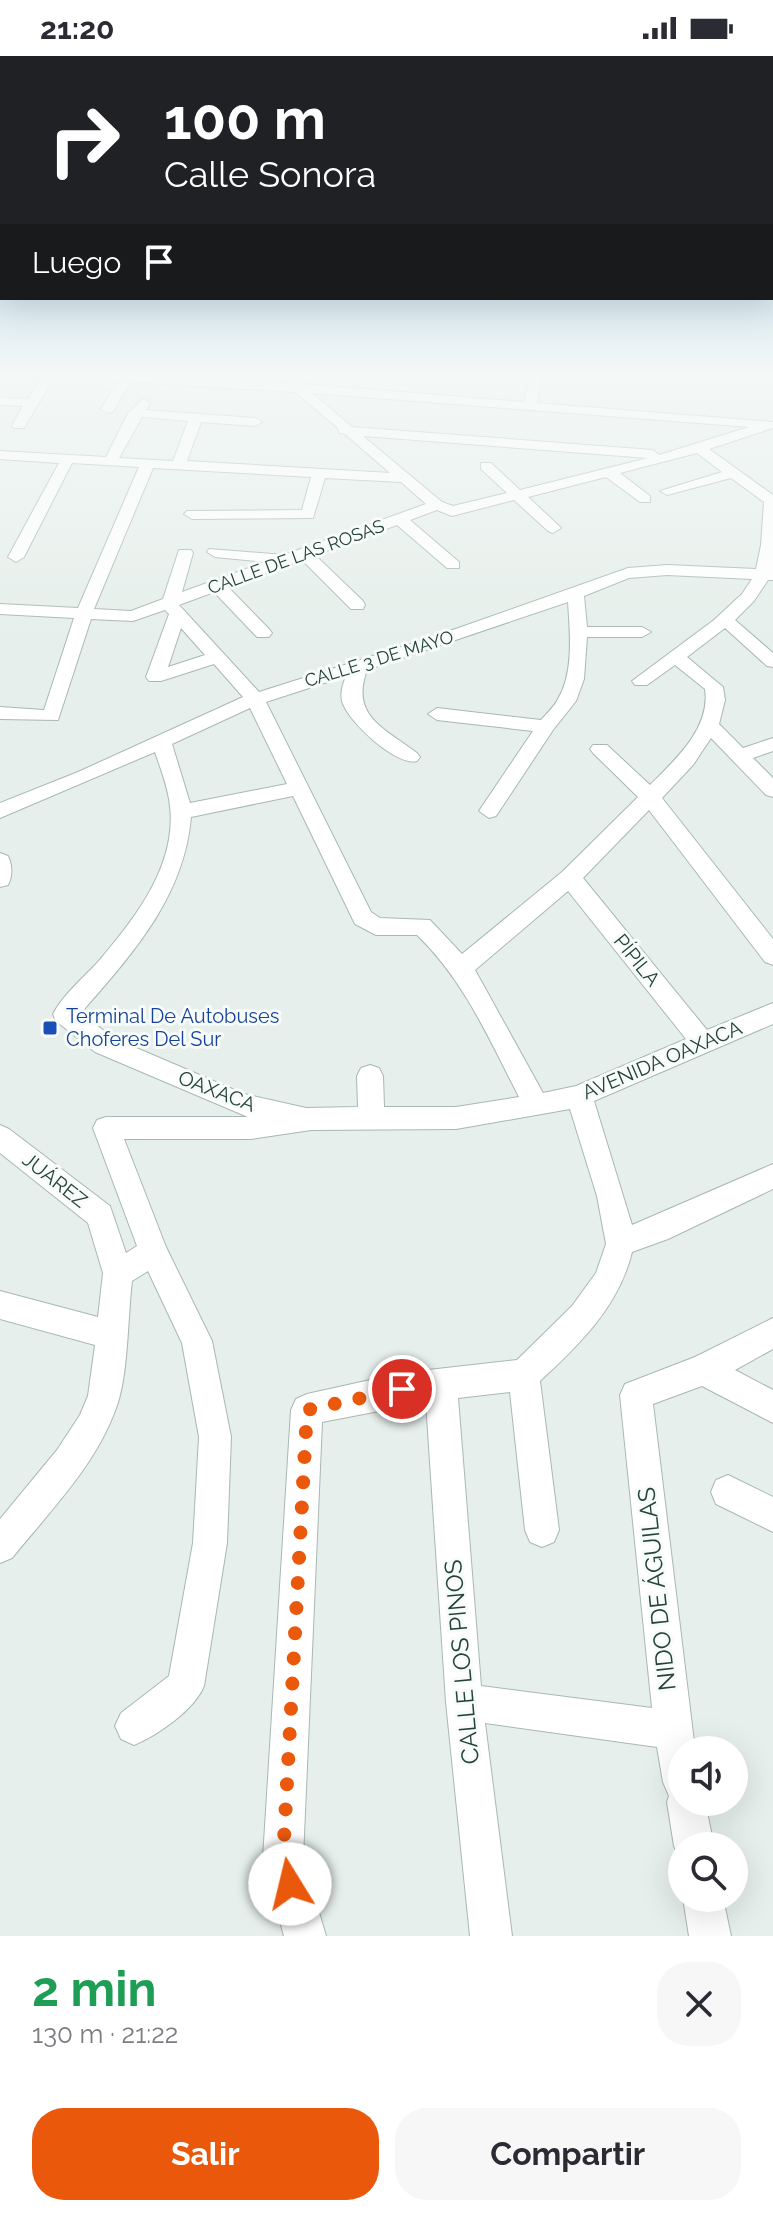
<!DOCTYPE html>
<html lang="es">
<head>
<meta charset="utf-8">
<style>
  :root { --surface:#fff; --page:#f7f7f7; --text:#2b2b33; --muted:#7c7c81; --accent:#ea580c }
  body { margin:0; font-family:Raleway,sans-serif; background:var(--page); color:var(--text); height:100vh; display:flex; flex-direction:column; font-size:30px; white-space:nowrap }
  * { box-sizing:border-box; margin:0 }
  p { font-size:26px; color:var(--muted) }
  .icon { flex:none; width:44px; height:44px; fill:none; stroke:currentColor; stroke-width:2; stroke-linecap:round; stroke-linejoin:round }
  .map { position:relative; height:1880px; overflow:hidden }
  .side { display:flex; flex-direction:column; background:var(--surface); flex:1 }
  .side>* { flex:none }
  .top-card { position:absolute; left:0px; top:0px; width:774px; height:244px; box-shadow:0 8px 32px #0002; background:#202124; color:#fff; overflow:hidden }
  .tools { position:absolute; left:668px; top:1680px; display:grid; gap:16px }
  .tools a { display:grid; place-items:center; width:80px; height:80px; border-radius:50%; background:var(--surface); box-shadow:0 8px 32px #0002; font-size:40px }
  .pin { position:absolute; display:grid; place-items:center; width:68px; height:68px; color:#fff; margin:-34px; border:4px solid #fff; border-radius:50%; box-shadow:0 2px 8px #0007 }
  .me { position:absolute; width:88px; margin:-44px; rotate:351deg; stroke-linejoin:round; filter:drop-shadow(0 0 6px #0008) }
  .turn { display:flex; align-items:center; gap:28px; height:168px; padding:0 32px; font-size:36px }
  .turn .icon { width:104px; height:104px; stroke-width:2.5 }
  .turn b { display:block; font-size:56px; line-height:68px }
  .then { display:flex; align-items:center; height:76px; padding:0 32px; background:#0003; gap:16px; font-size:30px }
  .round { display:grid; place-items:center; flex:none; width:84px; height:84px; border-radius:32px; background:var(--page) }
  .overview { display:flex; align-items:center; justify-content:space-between; height:136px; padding:0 32px }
  h1 { font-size:48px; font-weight:700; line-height:60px; color:#1e9e55 }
  .action { display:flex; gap:16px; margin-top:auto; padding:16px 32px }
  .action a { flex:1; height:92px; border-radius:32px; background:var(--accent); color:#fff; font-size:32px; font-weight:700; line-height:92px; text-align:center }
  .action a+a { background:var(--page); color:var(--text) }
  .status { display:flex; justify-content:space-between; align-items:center; height:56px; padding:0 40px; background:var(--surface); direction:ltr }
  .status svg { height:22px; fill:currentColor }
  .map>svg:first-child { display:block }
</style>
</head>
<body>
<div class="status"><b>21:20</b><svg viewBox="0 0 49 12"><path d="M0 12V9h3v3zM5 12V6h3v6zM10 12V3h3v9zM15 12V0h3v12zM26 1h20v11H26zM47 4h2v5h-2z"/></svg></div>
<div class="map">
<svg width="773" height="1880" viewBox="0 0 773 1880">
  <rect width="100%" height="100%" fill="#e6efeb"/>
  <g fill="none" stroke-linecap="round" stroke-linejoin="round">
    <defs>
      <g id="minor">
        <path d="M21 316H89L290 328 295 325 302 328 524 346 531 316H543L537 347 773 366V372L709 393 773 439V524H768L754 545 735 564 773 597V611L767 610 725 572 687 601 723 631 725 644 719 668 743 692 773 682V695L753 702 773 722V741L766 739 711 682 693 709 662 742 773 883V909L765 906 649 754 583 822 707 974 773 947V968L594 1045 632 1169 773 1108V1133L668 1183 632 1196C619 1250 580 1288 540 1325L559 1474 554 1486 542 1491 530 1486 525 1474 510 1336 458 1342 481 1630 652 1652 620 1339 625 1328 695 1301 773 1262V1293L735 1314 773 1334V1367L702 1330 653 1348 695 1694H682V1746H705L714 1790H682L680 1804 674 1790 667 1746 669 1740 663 1726 657 1691 485 1667 512 1880H470L446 1646 426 1346 322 1366 303 1802 326 1880H284L263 1802 291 1354 296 1343 307 1338 402 1317 517 1304 572 1250 596 1217 606 1188 597 1140 570 1053 456 1073 311 1074 251 1083H124L166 1191 212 1285 231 1381 227 1487 204 1630C194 1654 158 1679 134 1689L121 1683 115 1670 121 1657 169 1620 193 1487 199 1381 182 1287 148 1215 132 1225C128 1258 128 1313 119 1343 101 1404 51 1454 12 1502L0 1507V1463L57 1394 80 1359 88 1340 95 1289 0 1263V1235L98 1261 103 1217 88 1167 0 1097V1069L9 1073 110 1150 126 1197 137 1190 93 1072 97 1064 106 1061H248L95 996 56 965 53 958C63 939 82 923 97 907 134 864 177 810 170 750 168 731 161 714 155 696L0 762V747L78 716 243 641 214 608 161 625H149L146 621 169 558 165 554 133 565 91 563 58 664 0 663V651L44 654 74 562 0 558V548L78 552 139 411 72 407 24 501 16 506 8 501 59 407 0 403V395L106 401 128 357 143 343 150 347 146 354 255 362 262 366 255 370 201 366 187 405 390 417 345 378 339 377 338 372 295 336 130 326 113 356 108 357 101 353 118 325 54 321 24 372H14L12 369 23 350 0 349V341L28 343 42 321 27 320ZM312 337 749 371 659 399 653 394 352 371ZM142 361 188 365 173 405 119 402ZM363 380 648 402 520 434 491 407H481V413L507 437 453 450 442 446ZM697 397 722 416 660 435 667 439 731 422 764 446 761 489 756 513 667 509 628 512 433 581 259 636 179 549 214 536 257 581H269L272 577 269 573 228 531 302 504 351 553H363L365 549 363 545 315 499 397 469 447 512H459V506L410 464 437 454 452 460 514 444 548 475 553 477 561 472 558 469 528 441 606 421 640 446H650V440L620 417ZM153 412 311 421 302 454 187 455 184 458 192 463 313 462 325 422 401 426 426 448 284 499 209 493 207 496 215 501 265 506 182 536 193 497 191 494H179L163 543 131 555 94 553ZM667 519 752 523 742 538 714 564 632 625 635 629H647L675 609 705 633C711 672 675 704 650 729L607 689H593L590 693 593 697 638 741 562 816 462 898 430 864 380 862 371 856 266 646 346 620C343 628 340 636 342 645 347 665 397 711 417 705L420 701 417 697C384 672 350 660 367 614L568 546C570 576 574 617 558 643 554 651 547 657 541 664L437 652 428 658 437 664 533 675 479 755 489 762 496 760 553 674 576 645 584 623 587 581H642L651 576 642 571H587L584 540 629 522ZM181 572 205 599 168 611ZM250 652 287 728 190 747 172 688ZM293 740 355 868 376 879H417C464 924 489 983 519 1041L456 1051H384L383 1020 379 1012 370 1009 361 1012 357 1020 358 1051 306 1052 244 1038 113 982 81 957C132 898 184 842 191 761ZM568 835 686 983 576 1030 543 1037 475 914Z"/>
        <path d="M729 316H744L735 320Z"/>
        <path d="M0 797 8 800C12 808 13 820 8 829L0 831Z"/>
        <path d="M728 1419 773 1441V1476L716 1448 711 1436 716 1424Z"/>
        <path d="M683 1842H723L731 1880H689Z"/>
      </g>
    </defs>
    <use href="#minor" stroke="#a8b8b2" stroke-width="2"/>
    <use href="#minor" fill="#fff" fill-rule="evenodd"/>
  </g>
  <linearGradient id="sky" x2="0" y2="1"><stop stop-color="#84bce0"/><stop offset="0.55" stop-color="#f4f8f6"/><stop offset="1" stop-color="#f4f8f6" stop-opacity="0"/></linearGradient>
  <rect width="773" height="579" fill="url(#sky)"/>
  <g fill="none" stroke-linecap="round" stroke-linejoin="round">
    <path stroke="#ea580c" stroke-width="14" stroke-dasharray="0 25.2" d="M290 1828 283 1802 307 1354 402 1333"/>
  </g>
  <rect fill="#1a4fb4" stroke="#f7fbf9" stroke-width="3" x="42" y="964" width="16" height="16" rx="4"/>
  <g text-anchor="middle" stroke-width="6" stroke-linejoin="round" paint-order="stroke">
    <g font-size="18" fill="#24423a" stroke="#f7fbf9">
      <text transform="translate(296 501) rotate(-20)" y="6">CALLE DE LAS ROSAS</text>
      <text transform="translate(379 603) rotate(-17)" y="6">CALLE 3 DE MAYO</text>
    </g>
    <g font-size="20" fill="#24423a" stroke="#f7fbf9">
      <text transform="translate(637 904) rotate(51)" y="7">PÍPILA</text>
      <text transform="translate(662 1004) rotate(-23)" y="7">AVENIDA OAXACA</text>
      <text transform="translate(217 1035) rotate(21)" y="7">OAXACA</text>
      <text transform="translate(55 1124) rotate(38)" y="7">JUÁREZ</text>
    </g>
    <g font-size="20" fill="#164399" stroke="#f7fbf9" text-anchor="start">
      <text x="66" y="967">Terminal De Autobuses<tspan x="66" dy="23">Choferes Del Sur</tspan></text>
    </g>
    <g font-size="24" fill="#24423a" stroke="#f7fbf9">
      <text transform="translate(657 1533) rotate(-96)" y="8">NIDO DE ÁGUILAS</text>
      <text transform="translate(462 1606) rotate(-95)" y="8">CALLE LOS PINOS</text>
    </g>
  </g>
</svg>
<div class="tools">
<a><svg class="icon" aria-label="sound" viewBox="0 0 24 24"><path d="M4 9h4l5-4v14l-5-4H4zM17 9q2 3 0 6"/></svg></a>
<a><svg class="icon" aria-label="search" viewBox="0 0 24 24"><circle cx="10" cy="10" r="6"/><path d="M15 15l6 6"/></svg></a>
</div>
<div class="pin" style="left:402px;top:1333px;background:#d93025"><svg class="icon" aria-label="arrive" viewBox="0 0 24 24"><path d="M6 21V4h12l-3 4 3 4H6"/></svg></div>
<svg class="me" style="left:290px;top:1828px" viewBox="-20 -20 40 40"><circle r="19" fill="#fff"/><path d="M0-13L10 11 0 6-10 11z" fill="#ea580c"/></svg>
<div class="top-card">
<div class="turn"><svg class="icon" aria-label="right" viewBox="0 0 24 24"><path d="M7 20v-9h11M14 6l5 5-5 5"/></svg><div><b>100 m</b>Calle Sonora</div></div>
<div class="then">Luego<svg class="icon" aria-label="arrive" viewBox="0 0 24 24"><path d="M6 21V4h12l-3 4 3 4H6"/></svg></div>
</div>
</div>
<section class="side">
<div class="overview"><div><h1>2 min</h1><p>130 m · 21:22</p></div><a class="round"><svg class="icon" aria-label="close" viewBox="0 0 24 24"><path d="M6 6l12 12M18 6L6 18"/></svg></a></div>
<div class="action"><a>Salir</a><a>Compartir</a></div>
</section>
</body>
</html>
